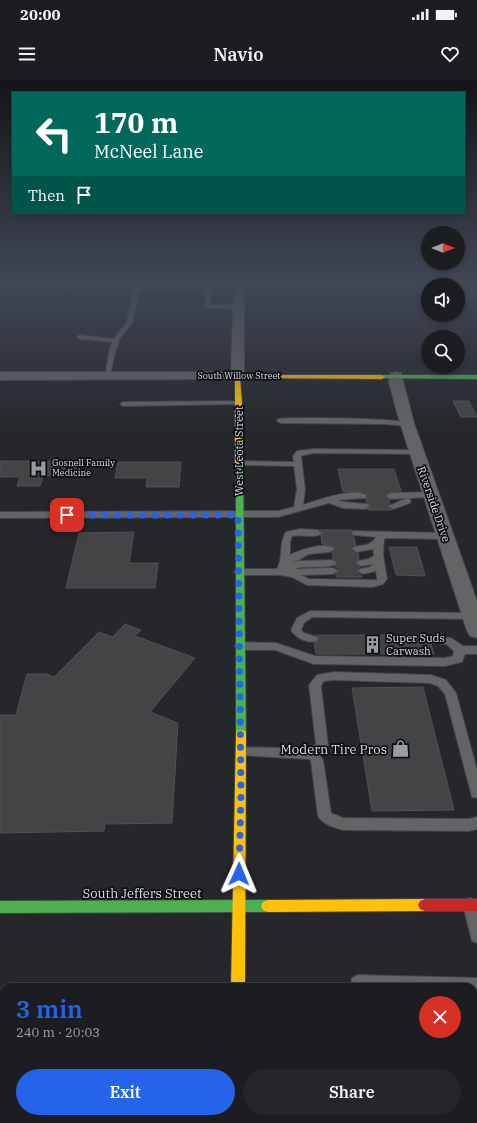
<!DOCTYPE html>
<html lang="en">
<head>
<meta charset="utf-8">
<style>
  :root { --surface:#1c1d20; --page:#252629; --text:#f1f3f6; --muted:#a0a2a5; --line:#3a3b3e; --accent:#2563eb }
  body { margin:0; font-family:"IBM Plex Serif",serif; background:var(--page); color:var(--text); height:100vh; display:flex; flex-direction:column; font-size:15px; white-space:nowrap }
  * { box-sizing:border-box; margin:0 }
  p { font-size:13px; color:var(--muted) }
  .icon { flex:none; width:22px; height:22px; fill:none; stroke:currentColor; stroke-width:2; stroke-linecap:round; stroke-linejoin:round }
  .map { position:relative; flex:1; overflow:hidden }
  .details { position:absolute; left:0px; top:903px; width:477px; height:140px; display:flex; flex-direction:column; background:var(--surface); border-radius:12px 12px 0 0; box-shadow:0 2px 6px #0003,0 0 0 1px var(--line) }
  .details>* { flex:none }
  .guide { position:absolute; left:12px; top:12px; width:453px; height:122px; border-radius:0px; box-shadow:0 2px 6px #0003,0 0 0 1px var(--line); background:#00695c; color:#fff; overflow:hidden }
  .needle { width:26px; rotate:90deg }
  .buttons { position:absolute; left:421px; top:146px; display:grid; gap:8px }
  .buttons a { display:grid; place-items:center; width:44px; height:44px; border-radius:50%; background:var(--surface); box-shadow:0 2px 6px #0003,0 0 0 1px var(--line); font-size:20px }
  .pin { position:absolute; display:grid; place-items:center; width:34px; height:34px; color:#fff; margin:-17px; border-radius:8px; box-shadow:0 2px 6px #0006 }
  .me { position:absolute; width:44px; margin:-22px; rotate:1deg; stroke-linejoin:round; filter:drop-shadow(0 0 3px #0008) }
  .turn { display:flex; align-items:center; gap:14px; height:84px; padding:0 16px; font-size:18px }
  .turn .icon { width:52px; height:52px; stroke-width:2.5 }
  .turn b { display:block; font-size:28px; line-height:34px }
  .then { display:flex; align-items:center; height:38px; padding:0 16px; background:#0003; gap:8px; font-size:15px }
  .round { display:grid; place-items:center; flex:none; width:42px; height:42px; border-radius:21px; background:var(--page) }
  .head { display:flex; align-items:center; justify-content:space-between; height:68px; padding:0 16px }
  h1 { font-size:24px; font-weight:600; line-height:30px; color:var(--accent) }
  .action { display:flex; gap:8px; margin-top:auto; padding:8px 16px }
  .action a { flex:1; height:46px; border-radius:24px; background:var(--accent); color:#fff; font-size:16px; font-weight:600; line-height:46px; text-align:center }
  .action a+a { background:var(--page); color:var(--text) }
  .status { display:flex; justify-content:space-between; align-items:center; height:28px; padding:0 20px; background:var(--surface); direction:ltr }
  .status svg { height:11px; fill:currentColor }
  header { display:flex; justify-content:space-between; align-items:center; height:52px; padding:0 16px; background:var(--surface); font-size:18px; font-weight:600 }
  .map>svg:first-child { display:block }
</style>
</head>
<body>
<div class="status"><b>20:00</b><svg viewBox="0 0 49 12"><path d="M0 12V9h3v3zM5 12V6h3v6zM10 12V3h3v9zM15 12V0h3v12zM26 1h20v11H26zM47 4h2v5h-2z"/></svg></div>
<header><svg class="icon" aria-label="menu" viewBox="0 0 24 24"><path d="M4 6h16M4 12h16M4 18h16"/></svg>Navio<svg class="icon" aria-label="heart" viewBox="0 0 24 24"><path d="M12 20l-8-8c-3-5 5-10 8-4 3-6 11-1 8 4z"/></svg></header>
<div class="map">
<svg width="477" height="1043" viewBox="0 0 477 1043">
  <rect width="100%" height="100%" fill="#25272a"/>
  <g fill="#424446" stroke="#4f5154">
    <path d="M477 204V220H458V204Z"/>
    <path d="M453 321H469L477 337H461Z"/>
    <path d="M0 381H81L76 396H43L40 406H17L20 397H0Z"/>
    <path d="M118 382H181L179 407H146L147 398H115Z"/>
    <path d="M338 389H394L401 411 390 412 384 416 389 420 390 424 388 426 392 430H368L370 425 366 422V420L368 417V415L354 411 343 412Z"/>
    <path d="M320 450H353L351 454 354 457 356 465 351 469 358 473 359 479 355 483 360 487 357 491 362 497H336V494L339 490 334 486 338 483 333 479 332 472 336 468 331 465 322 464 321 455 324 453Z"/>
    <path d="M134 452 129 483H158L155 508H66L79 453Z"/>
    <path d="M389 467H417L425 496 396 495Z"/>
    <path d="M125 544 141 550 135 556 195 578 150 632 178 643 172 743 105 744 104 751 0 753V635H16L27 594H47L54 597 99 552 113 557Z"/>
    <path d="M315 555H428L429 557 426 561 428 563 431 564 434 574H316L314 563 318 562 319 558Z"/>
    <path d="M423 607 454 730 372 731 352 608Z"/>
  </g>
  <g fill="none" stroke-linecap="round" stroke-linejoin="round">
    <defs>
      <g id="lane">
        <path d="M68 204H74L69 209H65L64 208Z"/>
        <path d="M134 204H140L139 206 212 204 210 225H239L242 227 239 229 205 228 206 209 139 210 133 242 120 258 115 272 110 296 105 297 109 272 112 262 80 259 77 257 80 255 114 259 127 242Z"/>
        <path d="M239 321 242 323 241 324 123 326 120 324 123 322Z"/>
        <path d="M278 339C292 337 405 338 412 344L408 346 383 344 281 343 277 341Z"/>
        <path d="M313 369 417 370 421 372 417 374 313 373 301 376 305 409 303 425C316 421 356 406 367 416L366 418 338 420 344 422 368 424 369 426 368 428 365 429 343 428 329 423 278 437 0 438V432L278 431 294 427 297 409 294 386 239 385 235 383 239 381 294 382 293 376 297 371Z"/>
        <path d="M431 412 434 413 435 415 434 417 390 419 386 416 390 413Z"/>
        <path d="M407 418 410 419 411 421 410 423 393 429 389 426Z"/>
        <path d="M300 449 318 450 322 453C316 459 301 454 292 456L290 462V475C299 470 326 461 335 469L330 472 309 474 289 485 298 481 332 480 337 483C329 490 306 484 295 489L333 488 338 491 333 494 301 495 309 499 377 500 376 491 363 494 358 491 360 489 370 487 373 484 361 486 356 483 358 481 368 479 374 476 373 469 357 472 352 469 354 467C363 465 371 466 376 457L353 455 352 453 353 451 445 453 450 456 445 459 387 458 384 459 383 475 387 499 383 504 373 507 307 505 292 497 280 495H239L234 492 239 489H277C284 477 278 465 286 452Z"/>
        <path d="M310 531 472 533 476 534 477 536 472 539 312 537 304 543 301 550 304 553 317 557 318 559 317 561C307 564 296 558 291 550L297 538Z"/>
        <path d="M432 557 451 558 463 566H477V574H465L462 582 445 586 314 584 275 570H240L236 568 235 566 236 564 240 562 276 563 315 576 445 578 453 576 454 571 446 564 428 562 427 560Z"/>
        <path d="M334 592 431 595 446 600 456 613 477 690V718L472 717 471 713 445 614 438 606 430 603 334 600 324 601 321 606 328 666 320 675 323 680 331 733 343 738 469 739 477 737V749L469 751 343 750C334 747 323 745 318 736L311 681 309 679 238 675 236 672 238 669 242 667 309 669 316 664 309 605 317 595Z"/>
        <path d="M470 818 475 820 477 824V863L472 861 463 825 465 820Z"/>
        <path d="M358 895 477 898V914H473V907H350L352 898Z"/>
        <path d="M473 1033 477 1034V1043H458L456 1039H473Z"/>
      </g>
      <g id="street">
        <path d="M234 204H244V296L242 299 0 300V292H231Z"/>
        <path d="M396 292 401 293 414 343 477 521V558L470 556 467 551 400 343 389 303V296L391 293Z"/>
      </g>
      <g id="fast">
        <path d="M382 295H477V299L380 298V296Z"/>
        <path d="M236 383H242L243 385 246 654 245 657 241 658 237 657 236 654Z"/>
        <path d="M268 820 273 822 275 826 273 830 268 832 0 833V821Z"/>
      </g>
      <g id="slow">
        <path d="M235 295H382L385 297 382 299 240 298 242 323 243 385 239 387 235 385Z"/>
        <path d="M241 650 245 651 246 654 245 907H231L236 654 237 651Z"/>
        <path d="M425 819 430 821 432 825 430 829 425 831 268 832 263 830 261 826 263 822 268 820Z"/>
        <rect x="230" y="1039" width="16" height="4"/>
      </g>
      <g id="jam">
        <path d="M425 819H477V831H425L420 829 418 825 420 821Z"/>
        <path d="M0 989 4 990V1006L0 1005Z"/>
        <path d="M123 1039H148L150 1043H125Z"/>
      </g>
    </defs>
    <use href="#lane" stroke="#434548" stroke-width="2"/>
    <use href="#street" stroke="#434548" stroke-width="2"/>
    <use href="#fast" stroke="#434548" stroke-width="2"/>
    <use href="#slow" stroke="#434548" stroke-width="2"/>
    <use href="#jam" stroke="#434548" stroke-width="2"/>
    <path stroke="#5e5f61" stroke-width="1.5" stroke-dasharray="1 2" stroke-linecap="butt" d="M0 232 45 204"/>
    <use href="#lane" fill="#626466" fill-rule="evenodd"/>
    <use href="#street" fill="#626466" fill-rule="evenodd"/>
    <use href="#fast" fill="#4caf50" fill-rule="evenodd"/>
    <use href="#slow" fill="#ffc107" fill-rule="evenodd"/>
    <use href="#jam" fill="#c62828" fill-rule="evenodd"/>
  </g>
  <linearGradient id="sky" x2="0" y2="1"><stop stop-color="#141517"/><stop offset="0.58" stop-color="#404755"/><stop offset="1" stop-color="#404755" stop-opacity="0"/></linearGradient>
  <rect width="477" height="350" fill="url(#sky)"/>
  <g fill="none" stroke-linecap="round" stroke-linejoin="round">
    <path stroke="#2563eb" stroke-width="7" stroke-dasharray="0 12.6" d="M67 435H238L241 714 239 794"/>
  </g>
  <defs>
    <symbol id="hospital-bare" viewBox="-9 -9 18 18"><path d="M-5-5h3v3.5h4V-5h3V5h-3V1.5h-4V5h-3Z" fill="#9a9da0" stroke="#0d0f12" stroke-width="2.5" paint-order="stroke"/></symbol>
    <symbol id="building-bare" viewBox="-9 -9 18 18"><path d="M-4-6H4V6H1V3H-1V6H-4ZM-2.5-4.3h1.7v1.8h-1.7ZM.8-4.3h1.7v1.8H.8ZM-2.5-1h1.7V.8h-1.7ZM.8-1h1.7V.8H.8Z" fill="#9a9da0" stroke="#0d0f12" stroke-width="2.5" paint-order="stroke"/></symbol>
    <symbol id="shop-bare" viewBox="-9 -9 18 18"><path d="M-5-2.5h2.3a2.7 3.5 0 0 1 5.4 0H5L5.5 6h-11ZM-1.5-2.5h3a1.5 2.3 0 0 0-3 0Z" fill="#9a9da0" stroke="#0d0f12" stroke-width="2.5" paint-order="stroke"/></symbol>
  </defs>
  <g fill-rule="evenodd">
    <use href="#hospital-bare" x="26" y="376" width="25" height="25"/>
    <use href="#building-bare" x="360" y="552" width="25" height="25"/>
    <use href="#shop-bare" x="388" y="656" width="25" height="25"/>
  </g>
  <g text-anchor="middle" stroke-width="3.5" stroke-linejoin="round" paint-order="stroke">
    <g font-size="9" fill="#d9dce0" stroke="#0d0f12">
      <text x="239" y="299">South Willow Street</text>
    </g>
    <g font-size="9" fill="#d9dce0" stroke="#0d0f12" text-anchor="start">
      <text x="52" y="386">Gosnell Family<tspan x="52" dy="10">Medicine</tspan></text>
    </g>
    <g font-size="11" fill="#d9dce0" stroke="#0d0f12">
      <text transform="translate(239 371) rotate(-90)" y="4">West Leota Street</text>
      <text transform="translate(434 424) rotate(71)" y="4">Riverside Drive</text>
    </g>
    <g font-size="11" fill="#d9dce0" stroke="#0d0f12" text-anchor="start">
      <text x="386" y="562">Super Suds<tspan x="386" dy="13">Carwash</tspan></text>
    </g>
    <g font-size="13" fill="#d9dce0" stroke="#0d0f12" text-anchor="end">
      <text x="387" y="674">Modern Tire Pros</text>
    </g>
    <g font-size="13" fill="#d9dce0" stroke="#0d0f12">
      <text x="142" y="818">South Jeffers Street</text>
    </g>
  </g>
</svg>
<div class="buttons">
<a><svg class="needle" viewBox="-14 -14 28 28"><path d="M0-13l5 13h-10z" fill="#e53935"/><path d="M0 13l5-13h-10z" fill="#a0a2a5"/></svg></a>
<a><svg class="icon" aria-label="sound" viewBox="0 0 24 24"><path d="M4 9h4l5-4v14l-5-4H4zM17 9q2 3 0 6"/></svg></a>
<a><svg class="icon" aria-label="search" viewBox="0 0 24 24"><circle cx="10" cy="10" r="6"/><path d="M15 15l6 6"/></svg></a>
</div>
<div class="pin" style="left:67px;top:435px;background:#d93025"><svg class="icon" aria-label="arrive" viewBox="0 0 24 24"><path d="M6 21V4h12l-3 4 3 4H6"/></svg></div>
<svg class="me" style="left:239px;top:794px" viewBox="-20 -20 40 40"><path d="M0-17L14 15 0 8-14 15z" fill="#2563eb" stroke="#fff" stroke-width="4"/></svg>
<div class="guide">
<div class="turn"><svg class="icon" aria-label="left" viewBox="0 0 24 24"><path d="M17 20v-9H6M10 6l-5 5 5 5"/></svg><div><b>170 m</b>McNeel Lane</div></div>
<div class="then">Then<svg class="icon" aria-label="arrive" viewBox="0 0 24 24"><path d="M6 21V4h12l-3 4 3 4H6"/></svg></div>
</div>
<section class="details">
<div class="head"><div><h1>3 min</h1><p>240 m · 20:03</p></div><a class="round" style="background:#d93025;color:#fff"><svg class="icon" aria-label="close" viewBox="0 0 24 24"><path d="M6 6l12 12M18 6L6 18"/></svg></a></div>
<div class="action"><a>Exit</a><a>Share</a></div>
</section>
</div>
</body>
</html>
